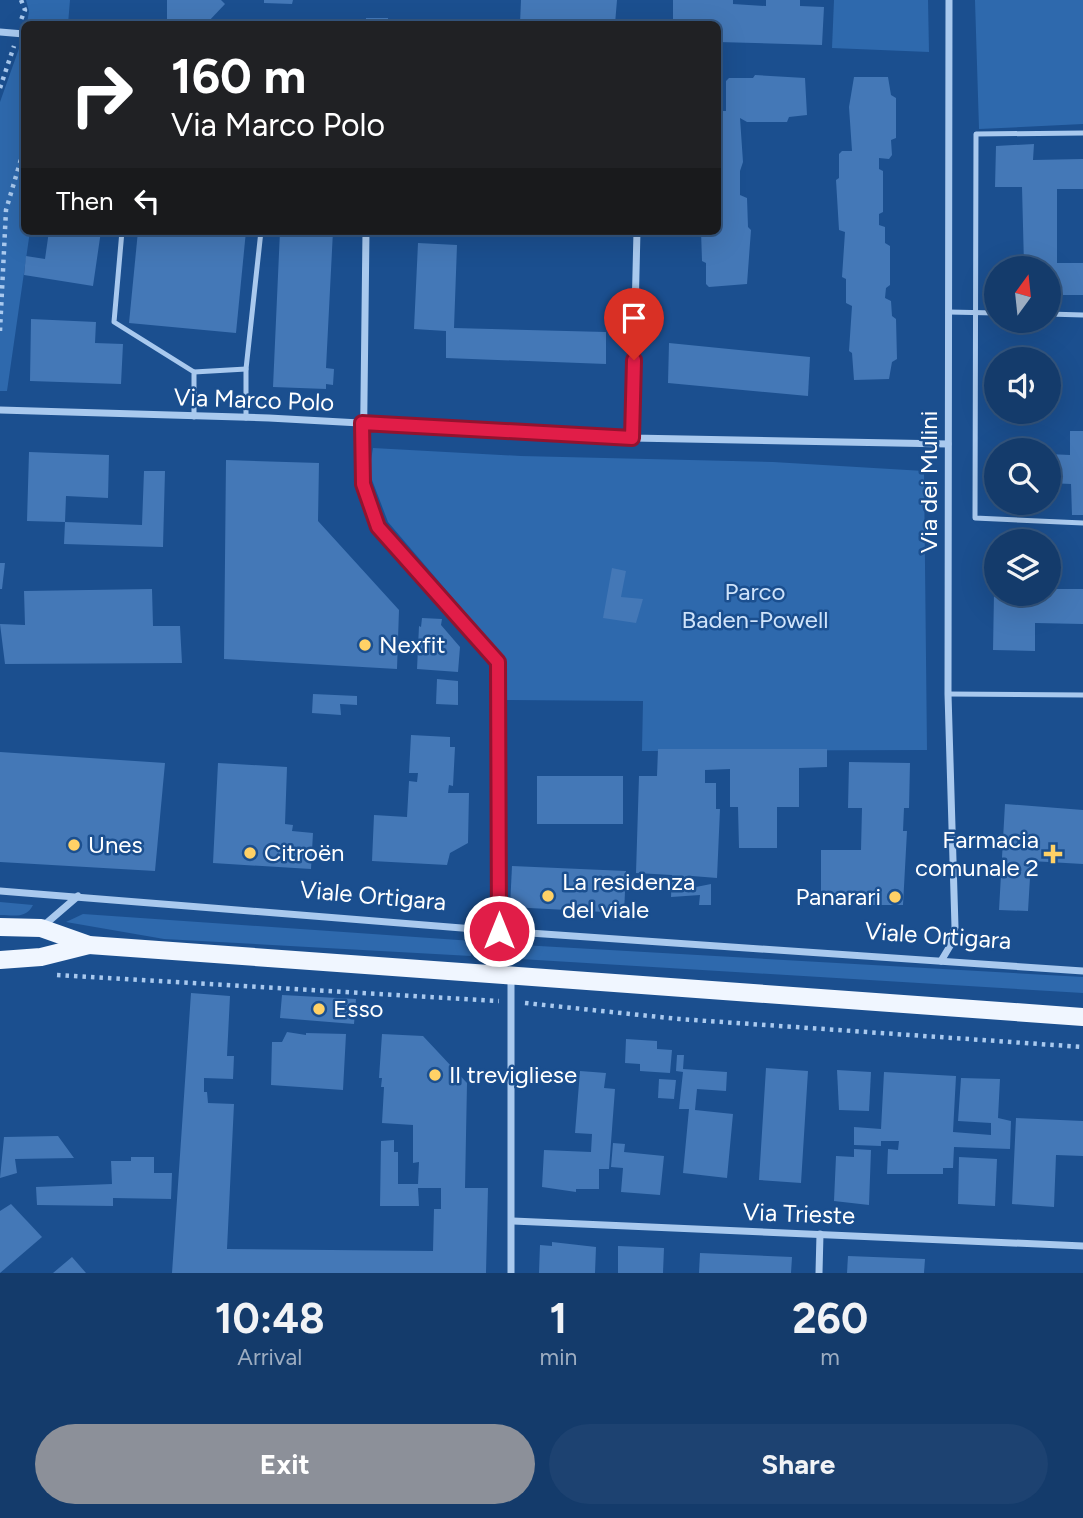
<!DOCTYPE html>
<html lang="en">
<head>
<meta charset="utf-8">
<style>
  :root { --surface:#143b6b; --page:#1d4271; --text:#f1f3f6; --muted:#9dadc1; --line:#33557e; --accent:#8c9099 }
  body { margin:0; font-family:Figtree,sans-serif; background:var(--page); color:var(--text); height:100vh; display:flex; flex-direction:column; font-size:26px; white-space:nowrap }
  * { box-sizing:border-box; margin:0 }
  p { font-size:23px; color:var(--muted) }
  .icon { flex:none; width:38px; height:38px; fill:none; stroke:currentColor; stroke-width:2; stroke-linecap:round; stroke-linejoin:round }
  .map { position:relative; height:1273px; overflow:hidden }
  .drawer { display:flex; flex-direction:column; background:var(--surface); flex:1 }
  .drawer>* { flex:none }
  .guide { position:absolute; left:21px; top:21px; width:700px; height:214px; border-radius:10px; box-shadow:0 7px 28px #0002,0 0 0 2px var(--line); background:#202124; color:#fff; overflow:hidden }
  .needle { width:46px; rotate:15deg }
  .fabs { position:absolute; left:984px; top:256px; display:grid; gap:14px }
  .fabs a { display:grid; place-items:center; width:77px; height:77px; border-radius:50%; background:var(--surface); box-shadow:0 7px 28px #0002,0 0 0 2px var(--line); font-size:35px }
  .pin { position:absolute; display:grid; place-items:center; width:60px; height:60px; color:#fff; margin:-72px -30px; border-radius:50% 50% 50% 0; rotate:-45deg; box-shadow:0 0 7px #0007 }
  .pin .icon { rotate:45deg }
  .me { position:absolute; width:77px; margin:-38px; rotate:0deg; stroke-linejoin:round; filter:drop-shadow(0 0 5px #0008) }
  .turn { display:flex; align-items:center; gap:24px; height:147px; padding:0 35px; font-size:32px }
  .turn .icon { width:91px; height:91px; stroke-width:2.5 }
  .turn b { display:block; font-size:49px; line-height:60px }
  .then { display:flex; align-items:center; height:66px; padding:0 35px; background:#0003; gap:14px; font-size:26px }
  .eta { display:flex; justify-content:space-evenly; align-items:center; height:119px; text-align:center }
  .eta b { font-size:42px; font-weight:700; line-height:49px }
  .primary-button { display:flex; gap:14px; margin-top:auto; padding:14px 35px }
  .primary-button a { flex:1; height:80px; border-radius:42px; background:var(--accent); color:#fff; font-size:28px; font-weight:700; line-height:80px; text-align:center }
  .primary-button a+a { background:var(--page); color:var(--text) }
  .map>svg:first-child { display:block }
</style>
</head>
<body>
<div class="map">
<svg width="1083" height="1273" viewBox="0 0 1083 1273">
  <rect width="100%" height="100%" fill="#1b4f8f"/>
  <g fill="#2e69ad">
    <path d="M26 0H70L68 24H27L29 11Z"/>
    <path d="M834 0H928L929 52 832 48Z"/>
    <path d="M975 0H1083V124L979 129Z"/>
    <path d="M22 40H24V231H30L7 391H0V102Z"/>
    <path d="M373 448 521 456 773 462 924 471 927 750 642 751 643 701 505 700 507 666 499 652 388 522 369 472Z"/>
    <path d="M0 902 33 905C26 919 14 915 0 915Z"/>
    <path d="M83 914 473 941 471 956 164 939 66 922Z"/>
    <path d="M487 943 1083 977V993L487 957 484 954Z"/>
  </g>
  <g fill="#4478b7">
    <path d="M167 0H221L225 4 207 23H167Z"/>
    <path d="M264 0H293L292 4 264 3Z"/>
    <path d="M521 0H617L615 24H520Z"/>
    <path d="M673 0H733V4L766 6V0H800V6L824 7 822 45 718 42V24H673Z"/>
    <rect x="366" y="18" width="22" height="6"/>
    <path d="M755 75 805 78 807 115 789 117 787 122H747L740 118 743 162 740 171V195L747 198 748 227 751 230 747 284 709 287 706 284V263L702 261 701 231H718V111H726V81L729 78H753Z"/>
    <path d="M854 77H888L891 95 896 98V138L891 140 892 155 889 159 879 158V169L883 171V212L879 214V225L885 227V243L890 246V285L886 288 885 298 891 301 892 316 896 319 897 359 892 362 889 379 854 380 852 353 849 351 852 306 846 303V279L842 277 845 232 839 230 836 180 839 178V154L842 151H852L849 107Z"/>
    <path d="M1034 144 1033 160 1083 159V189H1057V263H1083V295H1048V268H1012L1024 265 1022 187H995L996 146Z"/>
    <path d="M49 231H101L93 286 24 275 26 256 45 259Z"/>
    <path d="M138 231H246L236 333 129 323Z"/>
    <path d="M280 231H333L326 368 334 369 333 385 326 384V389L273 387Z"/>
    <path d="M418 243 457 245 454 328 606 332V364L446 358V331L414 329Z"/>
    <path d="M31 319 96 322 95 343 123 344 121 384 30 381Z"/>
    <path d="M669 343 810 357 808 396 668 383Z"/>
    <path d="M1070 431H1083V515H1072L1071 484 1048 483V454L1070 455Z"/>
    <path d="M29 452 109 455 108 498 66 496 65 522 27 521Z"/>
    <path d="M226 460 319 463 318 521 399 610 397 669 224 659Z"/>
    <path d="M144 471H165L163 547 64 544 65 522 142 525Z"/>
    <path d="M0 563H5L2 589H0Z"/>
    <path d="M612 568 626 571 621 597 643 599 636 623 603 618Z"/>
    <path d="M152 589 153 626H180L182 663 5 664 0 624 25 625 24 591Z"/>
    <path d="M1048 589H1083V624L1035 623V651L993 650 994 593H1048Z"/>
    <path d="M422 618 442 619 441 625 460 647 458 672 417 669 419 626 421 627Z"/>
    <path d="M437 679 458 681V705L436 704Z"/>
    <path d="M313 694 357 696V705L340 704 341 715 312 713Z"/>
    <path d="M411 735 450 737V747H455L453 786 449 785 448 793H469L468 843 450 853 447 865 372 861 374 815 407 817 409 781 417 782 418 773H409Z"/>
    <path d="M658 749H827V767L799 768V807H777V848H739L738 807H730V769L705 770V783H716V809H720L717 878 692 876 691 888 711 884V905H699L700 895 671 897 672 875 636 873 639 776H657Z"/>
    <path d="M0 752 165 763 155 871 0 862Z"/>
    <path d="M849 762 910 763 909 808H904L903 831H907L903 905H861V893H821V850H861L862 808H848Z"/>
    <path d="M218 763 287 767 285 824 293 825 292 831 313 833 311 869 213 863Z"/>
    <rect x="537" y="776" width="86" height="48"/>
    <path d="M1005 804 1083 810V864L1031 861 1028 911 999 910Z"/>
    <path d="M512 866 626 871 624 913 510 907Z"/>
    <path d="M191 993 230 996 227 1056H234L233 1079 204 1078V1092H207L208 1103 234 1104 227 1249 433 1251 434 1209H441V1188H418L419 1206H380L381 1141 394 1140V1152H398V1184H418L419 1162 413 1163V1125L382 1123 384 1087H381L382 1078H379L382 1034 423 1036 467 1083 465 1188H488L486 1273H172Z"/>
    <path d="M282 995 356 999 354 1024 280 1018Z"/>
    <path d="M287 1032 306 1035V1033L346 1034 343 1090 271 1085 272 1042H282Z"/>
    <path d="M626 1039 657 1041V1049L672 1050 670 1073 640 1071V1064L625 1063Z"/>
    <path d="M677 1055H684L683 1069 727 1072 726 1091 697 1089 695 1110 733 1114 727 1178 683 1173 689 1109H679L683 1072 676 1071Z"/>
    <path d="M766 1068 808 1071 801 1183 759 1180Z"/>
    <path d="M837 1070 871 1072 869 1111 839 1110Z"/>
    <path d="M580 1071 606 1073 604 1088 615 1089 609 1169H599V1189H576V1192L542 1187 544 1150 591 1152 592 1134 575 1133Z"/>
    <path d="M884 1072 956 1076 953 1132 991 1135V1123L958 1121 961 1078 1000 1079 998 1118 1011 1121 1010 1149 954 1147 953 1168H943V1174H887L888 1149 898 1150 899 1141H881V1146L854 1145V1127L881 1129Z"/>
    <path d="M659 1079 676 1080 674 1099 658 1098Z"/>
    <path d="M1016 1118 1083 1121V1156L1056 1155 1054 1207 1012 1204Z"/>
    <path d="M58 1136 74 1158 15 1159 17 1173 0 1178 4 1137Z"/>
    <path d="M613 1143 625 1144 624 1152 664 1156 660 1195 621 1192 623 1168 611 1167Z"/>
    <path d="M854 1149 871 1150 869 1205 834 1201 836 1156 854 1157Z"/>
    <path d="M131 1157H154V1173H172L171 1199 113 1198V1206L37 1205 36 1187 112 1184 111 1161H131Z"/>
    <path d="M959 1157 997 1159 995 1206 958 1204Z"/>
    <path d="M11 1204 42 1237 0 1273V1211Z"/>
    <path d="M552 1242 596 1247 595 1273H539L540 1245 552 1246Z"/>
    <path d="M618 1246 664 1248 663 1273H618Z"/>
    <path d="M700 1253 792 1257 791 1273H699Z"/>
    <path d="M848 1256 925 1259 924 1273H847Z"/>
    <path d="M72 1257 86 1273H53Z"/>
  </g>
  <g fill="none" stroke-linecap="round" stroke-linejoin="round">
    <g stroke="#a9c9ee" stroke-width="4.5" stroke-dasharray="3.5 5" stroke-linecap="butt">
      <path d="M21 0 25 10 21 20"/>
      <path d="M0 88 14 46"/>
      <path d="M0 331 6 210 24 149"/>
      <path d="M57 975 499 1001"/>
      <path d="M525 1003 679 1019 1083 1047"/>
    </g>
    <g stroke="#a9c9ee" stroke-width="5">
      <path d="M1083 133 976 134 975 518 1083 523"/>
      <path d="M122 231 114 322 194 372V417"/>
      <path d="M948 312 996 313"/>
      <path d="M1048 314 1083 315"/>
      <path d="M194 372 246 369"/>
      <path d="M246 418V369L261 231"/>
      <path d="M948 694 1083 695"/>
    </g>
    <g stroke="#a9c9ee" stroke-width="7">
      <path d="M0 32 24 34"/>
      <path d="M366 231 363 483 378 527 498 662 499 931"/>
      <path d="M0 410 269 418 632 438 948 444"/>
      <path d="M632 438 637 231"/>
      <path d="M0 891 499 931 1083 971"/>
      <path d="M42 927 78 896"/>
      <path d="M941 961 950 946 955 927 948 694 949 0"/>
      <path d="M511 977V1273"/>
      <path d="M513 1221 1083 1246"/>
      <path d="M819 1273 820 1234"/>
    </g>
    <g stroke="#f0f6ff" stroke-width="18">
      <path d="M0 927 41 928 89 945 1083 1017"/>
      <path d="M0 960 41 957 89 945"/>
    </g>
  </g>
  <g fill="none" stroke-linecap="round" stroke-linejoin="round">
    <defs>
      <path id="route" d="M499 931 498 662 378 527 363 484 362 423 632 438 634 360"/>
    </defs>
    <use href="#route" stroke="#92132f" stroke-width="18"/>
    <use href="#route" stroke="#e11d48" stroke-width="12"/>
  </g>
  <g fill="#ffd166" stroke="#1b4f8f" stroke-width="2.5">
    <circle cx="365" cy="645" r="7"/>
    <circle cx="74" cy="845" r="7"/>
    <circle cx="250" cy="853" r="7"/>
    <path d="M1049.5 843.5h7v7h7v7h-7v7h-7v-7h-7v-7h7z"/>
    <circle cx="548" cy="896" r="7"/>
    <circle cx="895" cy="897" r="7"/>
    <circle cx="319" cy="1009" r="7"/>
    <circle cx="435" cy="1075" r="7"/>
  </g>
  <g text-anchor="middle" stroke-width="5" stroke-linejoin="round" paint-order="stroke">
    <g font-size="24" fill="#fff" stroke="#1b4f8f">
      <text transform="translate(254 400) rotate(2)" y="8">Via Marco Polo</text>
      <text transform="translate(929 482) rotate(-90)" y="8">Via dei Mulini</text>
      <text transform="translate(373 896) rotate(5)" y="8">Viale Ortigara</text>
      <text transform="translate(938 936) rotate(4)" y="8">Viale Ortigara</text>
      <text transform="translate(799 1214) rotate(2)" y="8">Via Trieste</text>
    </g>
    <g font-size="24" fill="#cfe3fa" stroke="#1b4f8f">
      <text x="755" y="600">Parco<tspan x="755" dy="28">Baden-Powell</tspan></text>
    </g>
    <g font-size="24" fill="#fff" stroke="#1b4f8f" text-anchor="start">
      <text x="379" y="653">Nexfit</text>
      <text x="1039" y="848" text-anchor="end">Farmacia<tspan x="1039" dy="28">comunale 2</tspan></text>
      <text x="88" y="853">Unes</text>
      <text x="264" y="861">Citroën</text>
      <text x="562" y="890">La residenza<tspan x="562" dy="28">del viale</tspan></text>
      <text x="881" y="905" text-anchor="end">Panarari</text>
      <text x="333" y="1017">Esso</text>
      <text x="449" y="1083">Il trevigliese</text>
    </g>
  </g>
</svg>
<div class="fabs">
<a><svg class="needle" viewBox="-14 -14 28 28"><path d="M0-13l5 13h-10z" fill="#e53935"/><path d="M0 13l5-13h-10z" fill="#9dadc1"/></svg></a>
<a><svg class="icon" aria-label="sound" viewBox="0 0 24 24"><path d="M4 9h4l5-4v14l-5-4H4zM17 9q2 3 0 6"/></svg></a>
<a><svg class="icon" aria-label="search" viewBox="0 0 24 24"><circle cx="10" cy="10" r="6"/><path d="M15 15l6 6"/></svg></a>
<a><svg class="icon" aria-label="layers" viewBox="0 0 24 24"><path d="M12 4l9 5-9 5-9-5zM3 14l9 5 9-5"/></svg></a>
</div>
<div class="pin" style="left:634px;top:360px;background:#d93025"><svg class="icon" aria-label="arrive" viewBox="0 0 24 24"><path d="M6 21V4h12l-3 4 3 4H6"/></svg></div>
<svg class="me" style="left:499px;top:931px" viewBox="-20 -20 40 40"><circle r="17" fill="#e11d48" stroke="#fff" stroke-width="3"/><path d="M0-11L8 9 0 5-8 9z" fill="#fff"/></svg>
<div class="guide">
<div class="turn"><svg class="icon" aria-label="right" viewBox="0 0 24 24"><path d="M7 20v-9h11M14 6l5 5-5 5"/></svg><div><b>160 m</b>Via Marco Polo</div></div>
<div class="then">Then<svg class="icon" aria-label="left" viewBox="0 0 24 24"><path d="M17 20v-9H6M10 6l-5 5 5 5"/></svg></div>
</div>
</div>
<section class="drawer">
<div class="eta">
<div><b>10:48</b><p>Arrival</p></div>
<div><b>1</b><p>min</p></div>
<div><b>260</b><p>m</p></div>
</div>
<div class="primary-button"><a>Exit</a><a>Share</a></div>
</section>
</body>
</html>
